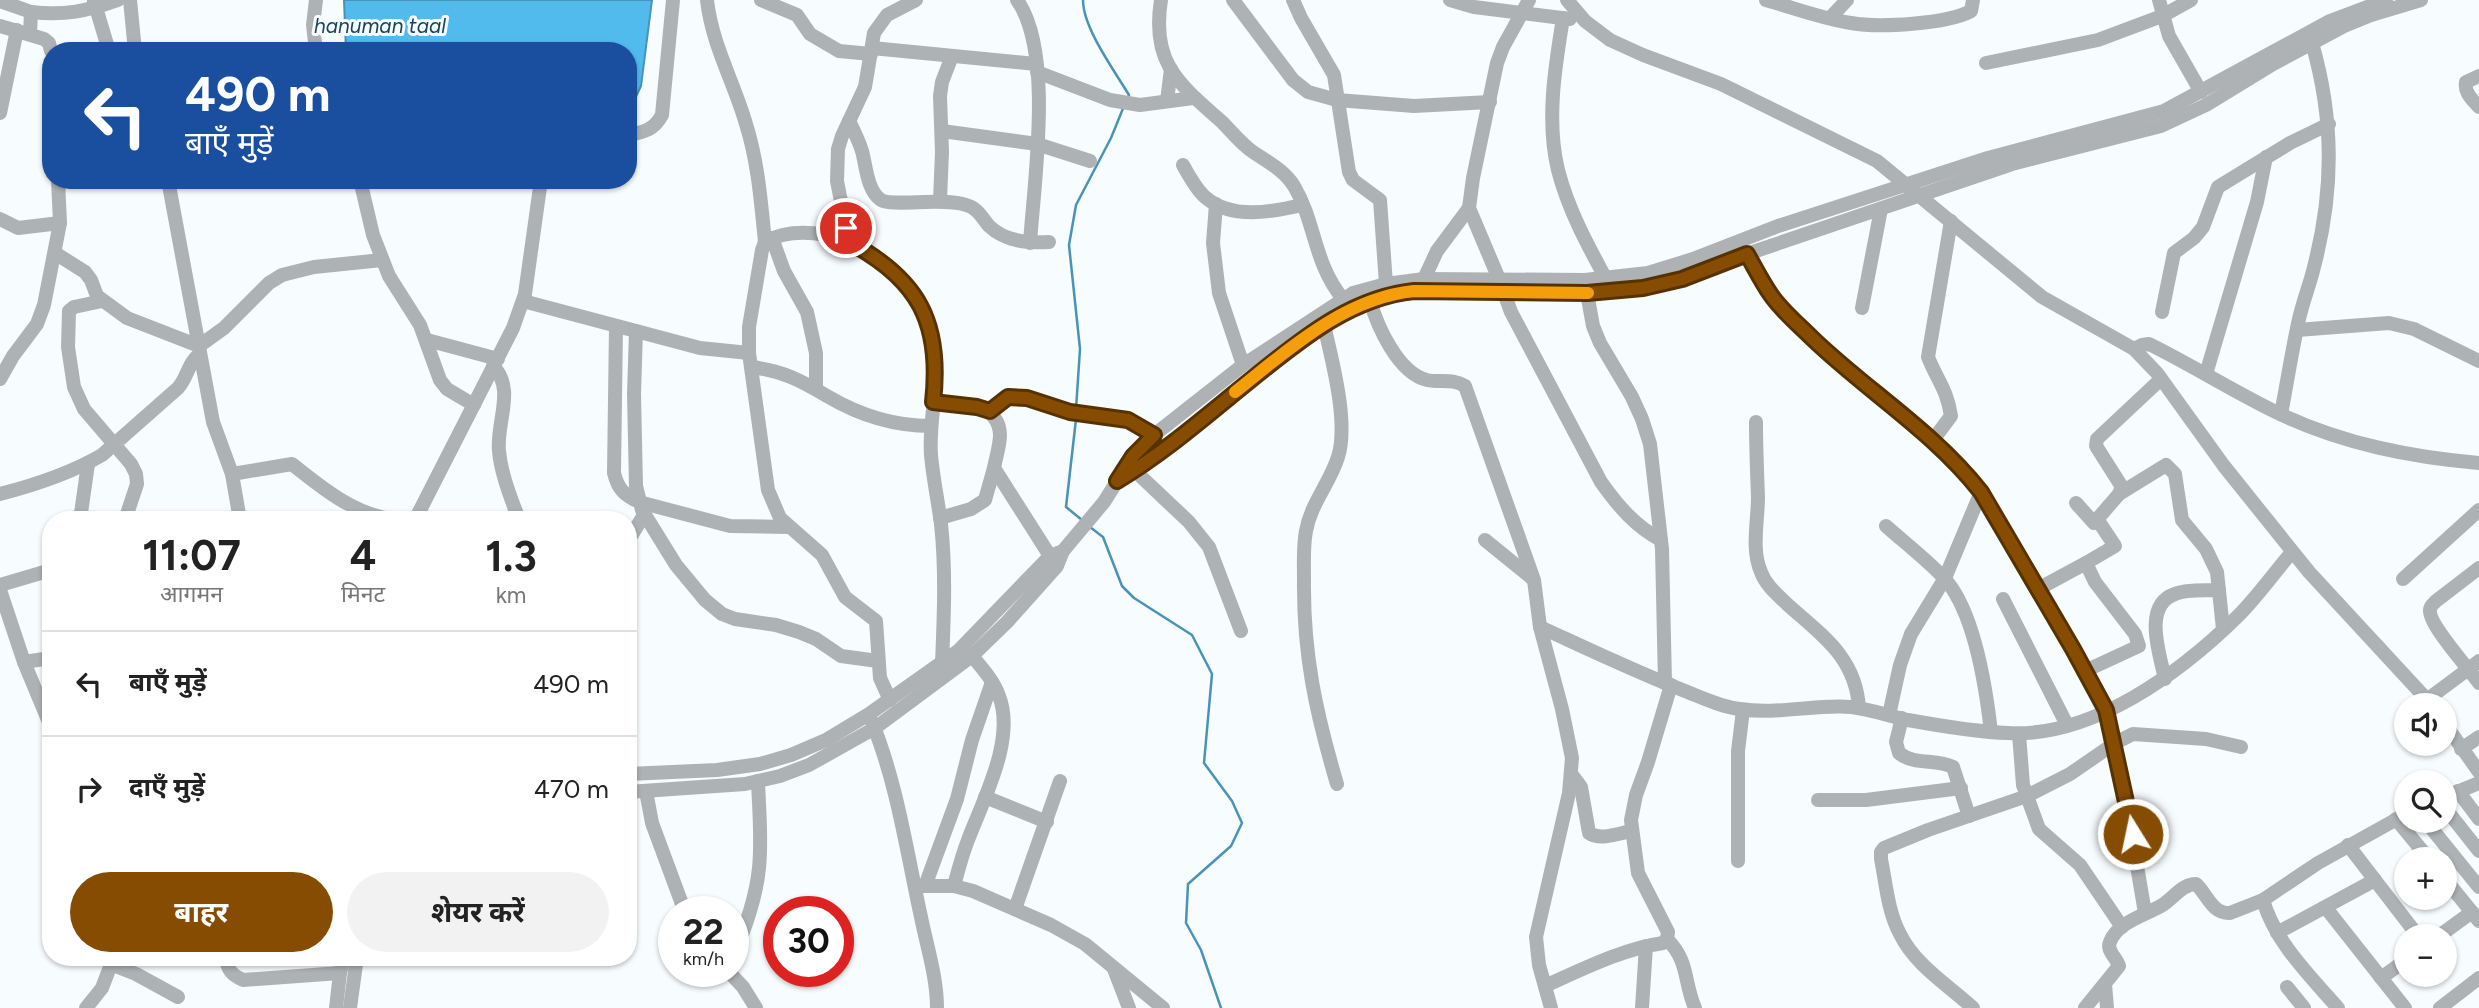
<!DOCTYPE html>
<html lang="hi">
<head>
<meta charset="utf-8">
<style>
  :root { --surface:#fff; --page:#f2f2f2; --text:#222; --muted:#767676; --line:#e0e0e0; --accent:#864d02 }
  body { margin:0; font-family:Figtree,"Noto Sans Devanagari",sans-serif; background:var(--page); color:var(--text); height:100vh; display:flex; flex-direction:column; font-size:26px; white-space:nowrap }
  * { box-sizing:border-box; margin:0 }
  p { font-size:23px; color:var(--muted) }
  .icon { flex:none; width:38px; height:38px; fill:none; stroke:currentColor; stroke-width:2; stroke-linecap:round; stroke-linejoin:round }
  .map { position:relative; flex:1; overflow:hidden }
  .side { position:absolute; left:42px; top:511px; width:595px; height:455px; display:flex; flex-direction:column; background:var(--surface); border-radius:28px; box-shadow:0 2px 5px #0004 }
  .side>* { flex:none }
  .banner { position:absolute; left:42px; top:42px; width:595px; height:147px; border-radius:28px; box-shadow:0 2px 5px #0004; background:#1a4fa0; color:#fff; overflow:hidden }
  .tools { position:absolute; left:2394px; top:693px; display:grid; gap:14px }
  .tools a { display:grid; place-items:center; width:63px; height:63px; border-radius:50%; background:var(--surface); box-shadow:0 2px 5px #0004; font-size:35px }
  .speed { position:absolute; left:658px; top:896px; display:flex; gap:14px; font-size:35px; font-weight:700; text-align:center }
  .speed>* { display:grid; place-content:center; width:91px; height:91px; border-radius:50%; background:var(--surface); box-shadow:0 2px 5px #0004; line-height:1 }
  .speed small { font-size:18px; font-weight:400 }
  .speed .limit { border:10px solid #d22; background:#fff; color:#111 }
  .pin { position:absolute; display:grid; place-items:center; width:60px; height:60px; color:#fff; margin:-30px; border:4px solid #fff; border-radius:50%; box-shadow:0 2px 7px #0007 }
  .me { position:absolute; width:77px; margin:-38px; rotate:350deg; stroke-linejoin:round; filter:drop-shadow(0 0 5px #0008) }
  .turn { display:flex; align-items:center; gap:24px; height:147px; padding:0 28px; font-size:32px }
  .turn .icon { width:91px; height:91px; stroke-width:2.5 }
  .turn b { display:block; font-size:49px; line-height:60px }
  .eta { display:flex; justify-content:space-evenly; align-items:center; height:119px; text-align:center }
  .eta b { font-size:42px; font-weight:700; line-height:49px }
  .primary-button { display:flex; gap:14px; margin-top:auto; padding:14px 28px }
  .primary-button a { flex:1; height:80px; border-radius:42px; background:var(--accent); color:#fff; font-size:28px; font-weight:700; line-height:80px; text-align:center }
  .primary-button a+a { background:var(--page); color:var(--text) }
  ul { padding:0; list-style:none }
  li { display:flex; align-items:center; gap:21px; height:105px; padding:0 28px; border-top:2px solid var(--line) }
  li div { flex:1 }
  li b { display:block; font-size:26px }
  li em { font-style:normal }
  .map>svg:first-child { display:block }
</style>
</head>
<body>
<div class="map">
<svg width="2479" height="1008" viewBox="0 0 2479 1008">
  <rect width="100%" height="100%" fill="#f7fcfe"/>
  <path fill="#51bbed" stroke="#4893b7" stroke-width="2" d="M344 0H652L641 86 628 114V51H346Z"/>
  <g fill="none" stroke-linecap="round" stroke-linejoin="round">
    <g stroke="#4893b7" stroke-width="2.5">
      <path d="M1083 0C1083 28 1114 70 1129 95L1128 97"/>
      <path d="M1076 409 1080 349 1069 245 1076 205 1111 138 1124 106"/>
      <path d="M1076 419 1066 507 1082 520"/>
      <path d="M1090 527 1103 537 1122 586 1134 598 1192 635 1212 674 1204 763 1232 801 1242 823 1231 846 1188 884 1186 923 1201 950 1221 1008"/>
    </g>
    <g stroke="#aeb2b4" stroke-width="14">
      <path d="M130 0 135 51"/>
      <path d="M316 0 313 25 316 51"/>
      <path d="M707 0C712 45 734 82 746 124 758 162 761 202 765 242"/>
      <path d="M761 0 797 15 810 34 839 51 871 54"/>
      <path d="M1017 0C1054 52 1034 181 1030 243"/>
      <path d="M1161 0C1151 63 1178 83 1222 122 1232 132 1241 144 1253 152 1268 162 1284 170 1294 186 1316 223 1313 262 1343 299"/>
      <path d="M1233 0 1293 80 1308 92 1337 100 1414 106 1490 102"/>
      <path d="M1293 0 1301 18 1334 75 1349 172 1353 180 1380 200 1386 284"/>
      <path d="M1450 0 1474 7 1570 19"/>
      <path d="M1567 0 1585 21 1610 40 1643 55 1721 84 1877 161 2042 297 2134 349 2157 373 2224 466 2309 572 2432 705"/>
      <path d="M1766 0C1794 8 1823 19 1851 23 1879 28 1947 24 1971 11L1973 0"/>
      <path d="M2159 0 2169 36 2201 92"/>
      <path d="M0 1 31 12 30 34"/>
      <path d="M94 1 109 51"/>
      <path d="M31 12C65 16 87 11 118 0"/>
      <path d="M1563 18C1555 67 1546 121 1558 170 1568 209 1587 244 1606 279"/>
      <path d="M1830 18 1847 0"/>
      <path d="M0 26 44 39 49 43 51 51"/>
      <path d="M872 48 1036 64"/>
      <path d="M1986 63 2098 40 2162 16 2191 0"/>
      <path d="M1037 72 1110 100 1140 105 1193 98"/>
      <path d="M2479 76 2466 82C2464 93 2472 99 2479 107"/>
      <path d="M1167 101 1171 69"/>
      <path d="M0 113 17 30"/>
      <path d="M849 121C854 131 859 141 862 151 866 165 867 191 881 200 893 207 944 197 966 205 978 208 982 218 989 226 1006 242 1028 243 1049 242"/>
      <path d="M942 131 1037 144 1090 161"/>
      <path d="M628 135C644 132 654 130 662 115L673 0"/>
      <path d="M1183 165C1189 176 1196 189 1205 197 1231 220 1272 212 1302 205"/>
      <path d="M168 180 213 422 232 474 292 464C323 489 355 515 396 520"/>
      <path d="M360 180 373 235 389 276 420 325 440 380 447 389 474 405"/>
      <path d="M940 200 942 152 940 96 942 82 952 56"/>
      <path d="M1216 204 1213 243 1219 293 1243 365"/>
      <path d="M0 219 18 228 60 223"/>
      <path d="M772 238 784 271 807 312 816 353V388"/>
      <path d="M849 242 837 181 838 149 842 136 865 87 874 33 887 15 916 0"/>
      <path d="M55 253 85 272 91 280 97 296 127 318 199 346 224 328 269 283 282 275 314 267 382 260"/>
      <path d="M1747 254C1755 268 1762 282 1771 295 1791 324 1822 348 1848 369 1895 408 1943 444 1981 492L2073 649 2106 710 2124 789 2145 913"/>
      <path d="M1424 279 1437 251 1469 208"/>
      <path d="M1499 279 1469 208 1473 178 1497 63 1503 47 1529 0"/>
      <path d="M1504 293 1511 312 1601 482C1618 506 1635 526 1661 540"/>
      <path d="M1587 293 1593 326 1600 343 1632 397 1642 419 1650 444 1662 549 1665 683"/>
      <path d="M1370 300C1377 326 1398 373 1427 380 1441 383 1452 378 1465 386L1534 580 1540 627 1562 709 1572 758 1569 793 1536 937 1539 965 1551 1008"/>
      <path d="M102 301 74 307 69 311 68 347 74 387 84 409 131 464 136 474 137 484 125 520"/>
      <path d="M523 301 700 348 749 353"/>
      <path d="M1862 308 1881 209"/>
      <path d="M2162 312 2174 253 2194 238 2203 227 2218 187 2290 143 2329 124"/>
      <path d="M1324 325C1332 360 1349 423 1338 457 1330 483 1311 503 1306 531 1303 546 1304 563 1304 579 1303 654 1316 713 1337 784"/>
      <path d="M616 326 614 473C618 489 624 495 639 502L730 526 788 527"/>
      <path d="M2297 330 2389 323 2414 329 2479 361"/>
      <path d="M636 331 634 394 636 486 642 510 676 565 705 600 722 614 735 619 776 625 799 632 816 639 841 656 878 661"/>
      <path d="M427 340 498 359"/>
      <path d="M2134 349 2142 345 2149 344C2194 366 2237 394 2282 415 2345 444 2410 457 2479 463"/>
      <path d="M493 366C516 389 496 422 499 451 501 474 511 498 519 520"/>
      <path d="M751 367C783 371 800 380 827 396 859 415 893 426 931 426"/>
      <path d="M2206 374 2257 202 2266 157"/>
      <path d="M0 379 13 356 37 324 44 305 60 223 58 180"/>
      <path d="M933 402C957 404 999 400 1000 435 1000 445 996 457 994 468L1050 556"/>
      <path d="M990 411 1008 397 1027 398 1070 412 1128 420 1154 435"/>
      <path d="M2281 414C2287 383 2292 350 2299 319 2303 301 2310 284 2314 267 2334 190 2334 119 2312 43"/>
      <path d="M1756 422C1756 447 1757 472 1758 497 1758 521 1751 550 1761 572 1766 586 1778 595 1788 605 1823 636 1856 658 1859 708"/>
      <path d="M1933 440 1951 416C1947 389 1937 380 1928 357L1951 221"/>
      <path d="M1134 470 1189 522 1209 547 1241 631"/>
      <path d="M232 474 240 520"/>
      <path d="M1121 478 1143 466C1176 439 1210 412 1244 386 1294 345 1347 298 1414 291L1611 292 1643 288 1682 279 1747 254 2012 164 2161 126 2206 105 2273 64 2344 26 2371 15 2421 0"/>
      <path d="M0 494C35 485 71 473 102 455L178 388C188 377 188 362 200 354"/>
      <path d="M2119 494 2122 487 2096 446 2097 439 2161 379"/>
      <path d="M2076 503 2094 523 2119 494 2166 465 2175 474 2182 520 2206 549 2217 572 2223 629"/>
      <path d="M940 518 971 509 985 500 994 468"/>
      <path d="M80 520 88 464"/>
      <path d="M415 520 513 328 525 294 541 180"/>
      <path d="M1886 526C1905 543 1926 559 1943 577 1974 609 1986 688 1991 732"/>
      <path d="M1485 540 1533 579"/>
      <path d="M628 541 644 515"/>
      <path d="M2479 568 2436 601C2433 604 2430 606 2430 610 2428 624 2470 670 2479 683"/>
      <path d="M2403 579 2479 510"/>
      <path d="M0 585 51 570"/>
      <path d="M2038 589 2086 563"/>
      <path d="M0 590 24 662 51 727"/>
      <path d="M2003 599 2067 725"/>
      <path d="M1540 627C1588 649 1636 672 1685 691 1703 698 1721 707 1740 709 1777 715 1815 704 1851 707 1870 709 1889 716 1908 720 1941 726 1975 732 2008 733 2092 738 2180 673 2238 616 2257 597 2274 573 2292 552"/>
      <path d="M24 662 51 658"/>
      <path d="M2085 671 2139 646 2135 634 2095 582 2086 563 2115 546 2097 519"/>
      <path d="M2165 679C2160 655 2142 605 2175 594 2187 589 2205 591 2219 590"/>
      <path d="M2428 699 2479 661"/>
      <path d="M890 700 880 678 876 621 845 597 822 555 780 518 768 490 749 353V327L762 250 765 242C787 229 819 231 843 240 900 260 937 315 936 375 935 402 929 428 931 455 933 478 938 501 941 524 946 570 944 616 942 663"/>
      <path d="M1889 715 1900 665 1911 634 1945 578 1981 492"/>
      <path d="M1902 718 1896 742 1899 753C1915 766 1936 758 1953 767L1969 816"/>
      <path d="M872 722C897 783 907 853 921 917 927 947 937 977 937 1008"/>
      <path d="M2445 724 2479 772"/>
      <path d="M2019 734 2023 785 2039 829 2080 865 2122 927"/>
      <path d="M2461 749 2479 737"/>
      <path d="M628 774 717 770 760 764 791 755 826 740 869 714 958 651 1050 556 1063 551"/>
      <path d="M1572 775 1581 787 1589 833C1600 841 1619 833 1632 831"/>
      <path d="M646 791 652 823 685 912"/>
      <path d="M2458 791 2479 819"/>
      <path d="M628 792 745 784 780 776 809 765 875 728 972 656 1007 622 1057 566 1063 551 1104 502 1133 456 1154 435 1243 365 1353 293 1386 284 1424 279 1585 280 1648 273 1693 259 1778 226 1988 158 2164 111 2330 21 2386 0"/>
      <path d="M985 797 1047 822"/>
      <path d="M2445 797 2479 783"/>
      <path d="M1818 800H1866L1961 788"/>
      <path d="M2445 808 2479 851"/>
      <path d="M2396 819 2429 859"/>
      <path d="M2432 829 2479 887"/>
      <path d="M2348 845 2418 936"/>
      <path d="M1738 861V751L1743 710"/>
      <path d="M2445 879 2479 921"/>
      <path d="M915 886H954L973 891 1051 925 1085 944 1163 1008"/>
      <path d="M925 886 957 799 972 740 992 682"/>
      <path d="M954 886C958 871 962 855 968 840 983 800 1016 739 999 696 994 681 982 668 972 656"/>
      <path d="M2263 900C2275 942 2310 976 2338 1008"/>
      <path d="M2326 908 2405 1008"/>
      <path d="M1015 909 1060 781"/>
      <path d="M2277 933 2375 880"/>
      <path d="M2439 936 2472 912"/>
      <path d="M1667 939C1690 963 1683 980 1695 1008"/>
      <path d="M226 957C227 970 232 975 243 980L340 973"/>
      <path d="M733 957C745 929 756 899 759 868 762 839 759 810 758 781"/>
      <path d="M113 965 136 974 178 997"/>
      <path d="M1114 969 1129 1008"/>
      <path d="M728 971 743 987 756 1008"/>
      <path d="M2381 978 2406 960"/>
      <path d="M2105 984 2107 1008"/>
      <path d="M1545 986C1583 969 1622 949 1663 943L1667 939 1668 932 1638 873 1631 820 1636 795 1648 762 1671 685"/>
      <path d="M2287 987 2304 1008"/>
      <path d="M86 1008 102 988 113 959"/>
      <path d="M336 1008 340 973 344 957"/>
      <path d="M350 1008 357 957"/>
      <path d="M1642 1008 1646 946"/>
      <path d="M1973 1008C1948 985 1915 965 1900 934 1888 912 1886 884 1881 859V852L1884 848 1928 830 2027 796 2070 774 2115 743 2133 734 2206 739 2241 747"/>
      <path d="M2085 1008 2119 966C2117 958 2106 951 2110 942 2118 921 2147 915 2164 904 2174 897 2183 884 2196 884 2207 894 2212 914 2230 913L2263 900 2318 863 2406 814"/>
      <path d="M2440 1008 2479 978"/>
    </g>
  </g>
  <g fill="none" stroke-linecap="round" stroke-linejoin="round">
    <defs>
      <path id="route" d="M846 228 849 242C918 279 942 322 933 402L977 407 990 411 1008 397 1027 398 1070 412 1128 420 1154 435 1133 456 1117 481C1169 450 1215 408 1263 370 1308 334 1355 297 1414 291L1587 293 1643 288 1682 279 1747 254C1755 268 1762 282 1771 295 1782 311 1798 324 1812 338 1867 391 1933 431 1981 492L2073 649 2106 710 2133 834"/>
    </defs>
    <use href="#route" stroke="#573201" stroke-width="18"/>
    <use href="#route" stroke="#864d02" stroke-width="12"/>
    <path stroke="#f59e0b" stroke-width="12" d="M1235 392C1288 350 1344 298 1414 291L1588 293"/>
  </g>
  <g text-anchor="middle" stroke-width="6" stroke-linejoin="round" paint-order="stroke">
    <g font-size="21" font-style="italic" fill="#18445a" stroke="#f7fcfe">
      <text x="380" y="33">hanuman taal</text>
    </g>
  </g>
</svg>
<div class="tools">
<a><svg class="icon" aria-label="sound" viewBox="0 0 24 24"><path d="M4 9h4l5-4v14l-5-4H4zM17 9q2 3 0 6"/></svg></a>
<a><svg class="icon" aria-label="search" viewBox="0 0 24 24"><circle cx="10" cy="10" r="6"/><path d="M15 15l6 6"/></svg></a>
<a>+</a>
<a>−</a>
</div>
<div class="speed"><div>22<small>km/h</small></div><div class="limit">30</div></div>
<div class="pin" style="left:846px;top:228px;background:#d93025"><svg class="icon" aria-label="arrive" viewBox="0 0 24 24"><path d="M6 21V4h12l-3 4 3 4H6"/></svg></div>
<svg class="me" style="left:2133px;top:834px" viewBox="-20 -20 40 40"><circle r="17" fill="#864d02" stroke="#fff" stroke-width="3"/><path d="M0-11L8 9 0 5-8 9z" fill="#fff"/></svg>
<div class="banner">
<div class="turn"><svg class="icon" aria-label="left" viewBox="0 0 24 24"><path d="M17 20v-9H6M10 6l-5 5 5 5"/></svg><div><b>490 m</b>बाएँ मुड़ें</div></div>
</div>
<section class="side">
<div class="eta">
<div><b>11:07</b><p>आगमन</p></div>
<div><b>4</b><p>मिनट</p></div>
<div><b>1.3</b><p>km</p></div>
</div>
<ul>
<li><svg class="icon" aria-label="left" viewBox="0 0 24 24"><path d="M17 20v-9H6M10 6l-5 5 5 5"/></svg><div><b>बाएँ मुड़ें</b></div><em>490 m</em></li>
<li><svg class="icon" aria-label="right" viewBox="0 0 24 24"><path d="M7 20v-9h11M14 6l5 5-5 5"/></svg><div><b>दाएँ मुड़ें</b></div><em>470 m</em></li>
</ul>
<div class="primary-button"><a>बाहर</a><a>शेयर करें</a></div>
</section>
</div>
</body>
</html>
